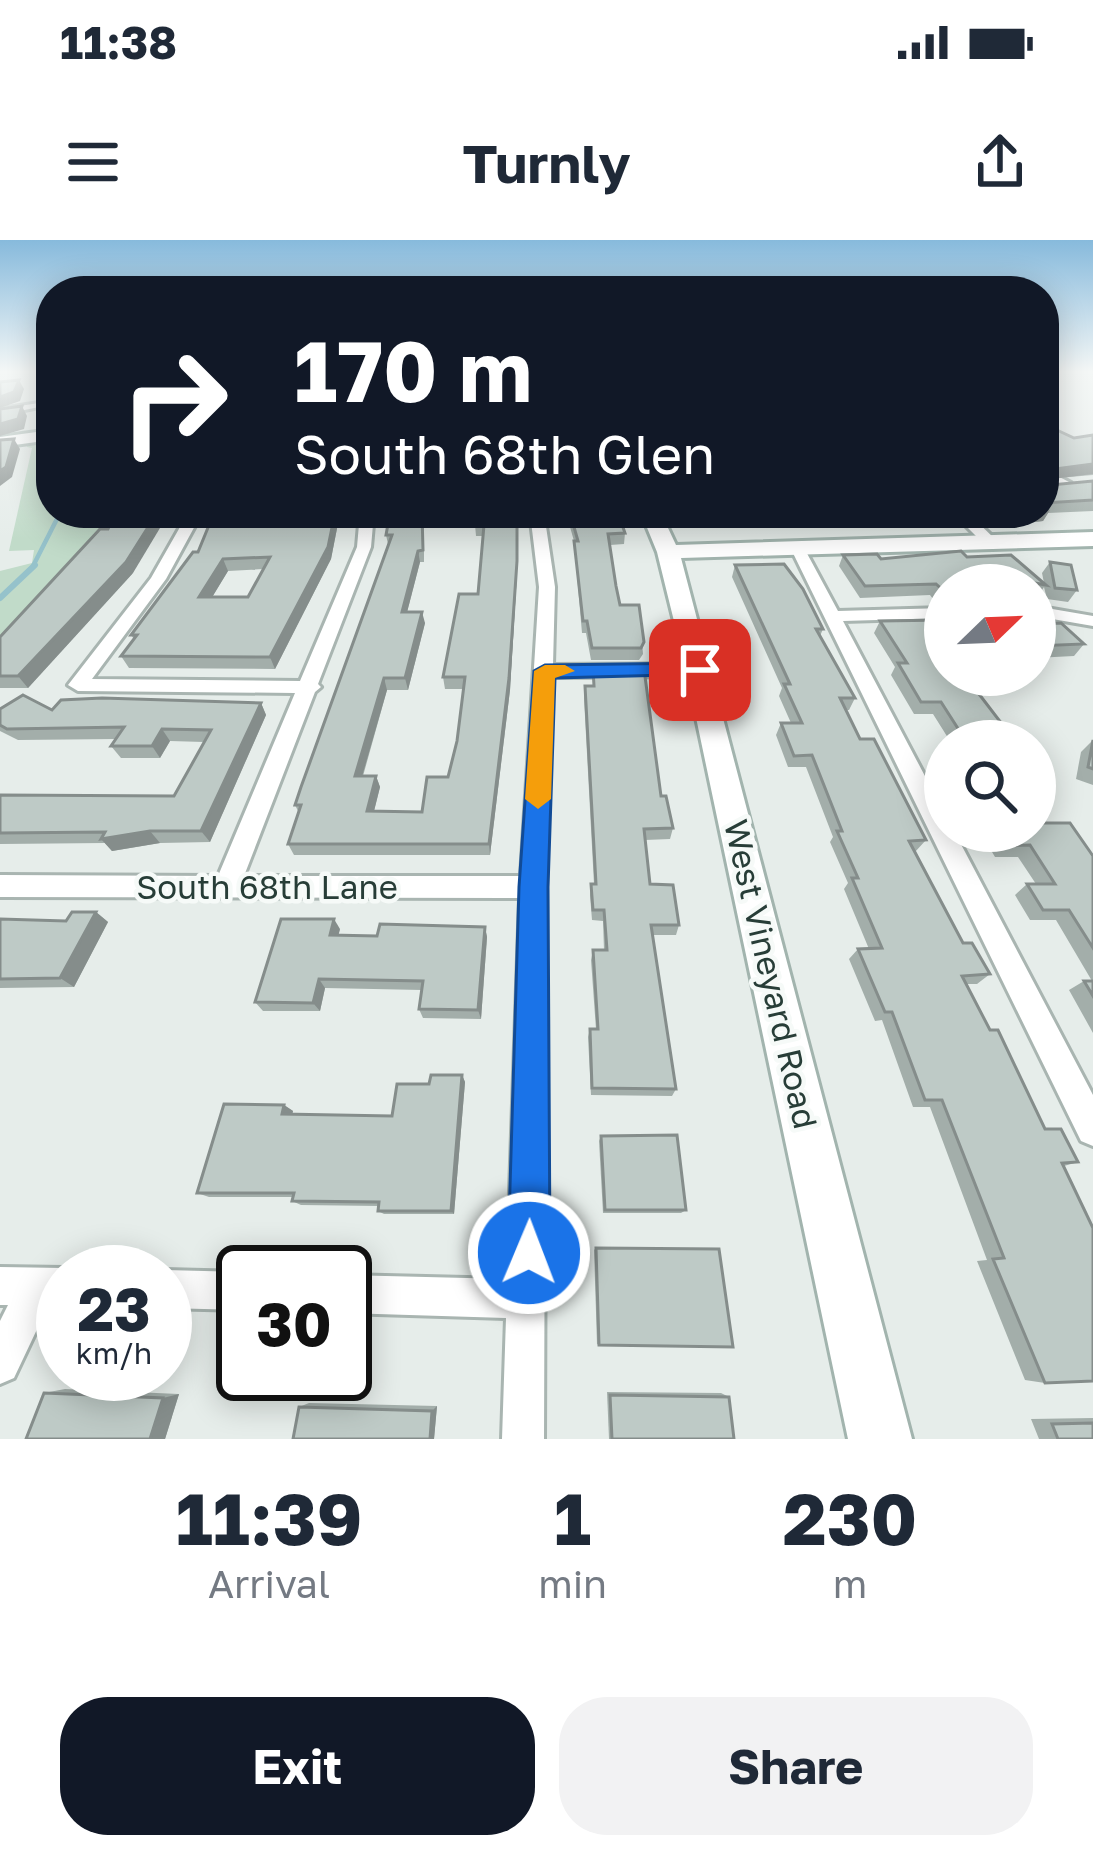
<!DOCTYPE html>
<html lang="en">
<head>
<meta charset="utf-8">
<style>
  :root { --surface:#fff; --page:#f2f2f3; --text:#1f2937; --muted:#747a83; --accent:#111827 }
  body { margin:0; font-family:"Golos Text",sans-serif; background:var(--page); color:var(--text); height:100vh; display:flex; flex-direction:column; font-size:45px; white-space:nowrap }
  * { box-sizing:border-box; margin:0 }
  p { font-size:39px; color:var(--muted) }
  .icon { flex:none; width:66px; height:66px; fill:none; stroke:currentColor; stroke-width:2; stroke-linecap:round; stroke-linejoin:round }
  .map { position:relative; height:1199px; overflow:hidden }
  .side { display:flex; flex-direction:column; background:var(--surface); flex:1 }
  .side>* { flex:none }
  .guide { position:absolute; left:36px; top:36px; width:1023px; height:252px; border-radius:48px; box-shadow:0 6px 30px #0003; background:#111827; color:#fff; overflow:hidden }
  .needle { width:78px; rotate:67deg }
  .tools { position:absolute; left:924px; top:324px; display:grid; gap:24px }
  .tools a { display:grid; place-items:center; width:132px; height:132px; border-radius:50%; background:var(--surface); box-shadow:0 6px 30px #0003; font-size:60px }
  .speed { position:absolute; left:36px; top:1005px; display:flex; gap:24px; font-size:60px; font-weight:700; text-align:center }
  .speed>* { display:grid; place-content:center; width:156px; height:156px; border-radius:50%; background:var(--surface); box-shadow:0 6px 30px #0003; line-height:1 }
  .speed small { font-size:30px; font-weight:400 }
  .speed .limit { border:6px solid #111; border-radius:18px; background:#fff; color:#111 }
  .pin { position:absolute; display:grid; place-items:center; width:102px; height:102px; color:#fff; margin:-51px; border-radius:24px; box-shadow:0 6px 18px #0006 }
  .me { position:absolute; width:132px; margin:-66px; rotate:1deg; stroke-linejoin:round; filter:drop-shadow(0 0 9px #0008) }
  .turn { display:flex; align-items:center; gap:42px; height:252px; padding:0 60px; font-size:54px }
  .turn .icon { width:156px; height:156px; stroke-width:2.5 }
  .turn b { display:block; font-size:84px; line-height:102px }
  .eta { display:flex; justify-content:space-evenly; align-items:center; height:204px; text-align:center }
  .eta b { font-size:72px; font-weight:700; line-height:84px }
  .button { display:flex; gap:24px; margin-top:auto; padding:24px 60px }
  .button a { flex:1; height:138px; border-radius:48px; background:var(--accent); color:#fff; font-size:48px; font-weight:700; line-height:138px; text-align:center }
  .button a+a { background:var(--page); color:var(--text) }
  .status { display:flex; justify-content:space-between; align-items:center; height:84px; padding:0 60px; background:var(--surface); direction:ltr }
  .status svg { height:33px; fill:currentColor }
  header { display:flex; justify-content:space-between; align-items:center; height:156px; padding:0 60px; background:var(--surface); font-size:54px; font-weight:700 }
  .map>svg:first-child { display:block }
</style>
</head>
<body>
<div class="status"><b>11:38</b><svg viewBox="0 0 49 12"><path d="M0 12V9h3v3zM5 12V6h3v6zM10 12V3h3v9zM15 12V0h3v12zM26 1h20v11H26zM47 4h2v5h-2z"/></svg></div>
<header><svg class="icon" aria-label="menu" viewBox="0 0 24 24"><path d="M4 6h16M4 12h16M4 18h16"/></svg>Turnly<svg class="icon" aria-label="share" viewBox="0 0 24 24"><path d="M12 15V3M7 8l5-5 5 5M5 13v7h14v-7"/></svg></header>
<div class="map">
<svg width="1093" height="1199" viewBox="0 0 1093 1199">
  <rect width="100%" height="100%" fill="#e6edea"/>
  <path fill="#c1dbc9" d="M51 195V273H112L94 300 0 402V331L32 323 34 310 9 311 32 208 27 207V199Z"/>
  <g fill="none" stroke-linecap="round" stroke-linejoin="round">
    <path stroke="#95c2cb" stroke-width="3" d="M42 131 51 134"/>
    <path stroke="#95c2cb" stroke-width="4.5" d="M32 328 60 273"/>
    <path stroke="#95c2cb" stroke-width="6" d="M0 358 35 325"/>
    <defs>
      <g id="street">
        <path d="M39 163V167L0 175V169Z"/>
        <path d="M1044 229 1071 243 1072 246 1061 249 1044 238Z"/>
        <path d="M188 273H202L166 339 92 439 300 441 357 307 360 273H374L371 307 318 444 321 447 315 452 244 636H521L539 347 530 273H544L555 347 553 425 700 424 709 430 700 436 552 437 546 647 544 1199H502L506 1078 345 1073V1035L507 1039 520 658 0 657V635L218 636 295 453 78 451 68 445 151 338Z"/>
        <path d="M953 273H968L996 300V306H986Z"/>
        <path d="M793 306H803L838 371 945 368V378L843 381 945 574V591H954L1093 855V906L1081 901 791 309Z"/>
        <path d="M1035 366 1093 376V386L1035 376Z"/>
        <path d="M0 1027 63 1028 73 1032H63V1066H48L14 1138 0 1144V1081L8 1065H0Z"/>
        <path d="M165 1030 243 1032V1070L165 1068V1032H160Z"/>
      </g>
      <g id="secondary">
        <path d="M51 190V200L0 207V197Z"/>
        <path d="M641 273H661L676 305 1093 292V306L681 318 912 1199H848L686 430 657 312Z"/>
      </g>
    </defs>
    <use href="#street" stroke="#a9b5b1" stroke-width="6"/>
    <use href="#secondary" stroke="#a2b4ae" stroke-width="6"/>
    <use href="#street" fill="#fff" fill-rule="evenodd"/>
    <use href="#secondary" fill="#fff" fill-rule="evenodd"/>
  </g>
  <g fill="#a3aeaa" fill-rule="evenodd">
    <path d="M1044 184 1074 198 1093 195V235L1046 239 1051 245 1093 241V271L1048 273 1043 281 1018 284 986 285 974 273H1044Z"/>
    <path d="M214 273H340L331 319 275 429 129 428 121 416 134 399 131 395 198 312ZM263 329 248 357H212L228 331Z"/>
    <path d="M390 273H424V322H420L407 372 425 383 408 450H387L363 536H376L380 547 374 571 422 572 448 537 457 501 464 449H445L443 437 478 354 483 296H476L474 273 517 333 510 450 490 615H294L288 604 299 573 295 565 388 304 386 295Z"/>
    <path d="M566 273H617L625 293 624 304 610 305 616 346 620 365H639L643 414 639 420H591L586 393H582L574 301Z"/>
    <path d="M716 273H744L743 278Z"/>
    <path d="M801 273H964L965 274 959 285 808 279Z"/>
    <path d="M843 315 881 319 967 317 1044 343 1042 333 1050 322 1077 350 1068 362 1047 359 1044 347 1038 356H1035V345H945V364H937L930 355 860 358 839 326Z"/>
    <path d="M735 325 823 389 820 396 855 458 849 470H845L860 499 926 600 915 612 963 703 990 734 977 744H966L1045 889 1078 922 1064 926 1045 1143 1025 1140 977 1021 987 1020 930 867H913L882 780 875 781 849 719 858 709H869L844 649 848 643 830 602 833 597 806 527H788L776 495 781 483H791L779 456 782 448 732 337Z"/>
    <path d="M133 333 28 448H0V397Z"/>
    <path d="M1035 377 1043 384 1084 404 1074 416 1035 418Z"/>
    <path d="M880 381 988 436 979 448H975L1015 501H950L933 474H914L891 435 895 427 874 393Z"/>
    <path d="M593 429 661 556 673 588 670 599 645 600 650 644 679 685 676 695H652L676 849 672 856 591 855 588 797 590 789H596L591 720 593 710H604L603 681 592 680 590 655 591 644H594L584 458 585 446H593Z"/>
    <path d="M261 463 266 475 210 602 160 603 112 611 105 603 0 604V555L174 556 204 502 170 501 160 518H121L111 506 116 499 18 500 0 491V469L52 470Z"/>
    <path d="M1093 500V545L1076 539 1081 512Z"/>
    <path d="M986 591H1035L1093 616V793L1069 750 1084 741H1092L1056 680H1030L1015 655 1027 644H1036L1018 617H995L982 595Z"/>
    <path d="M96 672 108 682 74 747 0 748V679L66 681Z"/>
    <path d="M485 687 487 697 481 779 423 778 419 769 422 750 325 748 320 771H263L255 762 340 689 338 695 377 696Z"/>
    <path d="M462 835 465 842 454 974H384L378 971 379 966 301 965 292 961 293 957H209L197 953 284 865 293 871 292 874 392 876 429 844Z"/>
    <path d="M601 896 686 970 681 973H603L599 901Z"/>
    <path d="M596 1008 599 1105 597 1104 594 1010Z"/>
    <path d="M65 1149 179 1154 165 1199H26L44 1153Z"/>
    <path d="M607 1152 721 1153 729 1157 734 1199H609Z"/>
    <path d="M309 1163 437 1166 434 1199 299 1167Z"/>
    <path d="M1093 1178V1199H1039L1031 1179Z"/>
  </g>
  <g fill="#858d8b">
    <path d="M19 140 24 149 20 161 0 168V157Z"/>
    <path d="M22 166 27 176 24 189 0 196V184Z"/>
    <path d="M14 199 20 209 12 237 0 246V231Z"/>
    <path d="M1093 224V234L1044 240 1047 230Z"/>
    <path d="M1050 270 1043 281 1018 284 1025 273H1044V271Z"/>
    <path d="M157 273H169L133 333 28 448 18 436Z"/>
    <path d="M335 273H340L331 319 275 429 270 417Z"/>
    <path d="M517 283V333L510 450 490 615 489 604Z"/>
    <path d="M418 311 420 322 404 384 402 372Z"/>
    <path d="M223 319 228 331 205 369 199 357Z"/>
    <path d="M422 372 425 383 408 450 405 438Z"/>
    <path d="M384 438 387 450 359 547 355 536Z"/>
    <path d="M261 463 266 475 210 602 201 591Z"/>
    <path d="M162 489 170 501 160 518 152 506Z"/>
    <path d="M376 536 380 547 371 583 367 571Z"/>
    <path d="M150 591 160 603 112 611 101 599Z"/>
    <path d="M96 672 108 682 74 747 60 738Z"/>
    <path d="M334 679 340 689 336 705 330 695Z"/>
    <path d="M485 687 487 697 481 779 478 770Z"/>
    <path d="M319 739 325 748 320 771 313 763Z"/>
    <path d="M462 835 465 842 454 974 451 971Z"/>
    <path d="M284 865 293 871 291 880 282 874Z"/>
    <path d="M179 1154 165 1199H150L163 1158Z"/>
    <path d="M437 1166 434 1199H430L432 1171Z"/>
  </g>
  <g fill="#becac6" stroke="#858d8b" stroke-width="3" fill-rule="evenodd">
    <path d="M19 140 14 152 0 157V142Z"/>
    <path d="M22 166 18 179 0 184V169Z"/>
    <path d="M1044 184 1074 198 1093 195V224L1047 230 1046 240 1051 245 1093 241V260L1044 263Z"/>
    <path d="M14 199 6 227 0 231V200Z"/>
    <path d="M116 273H157L126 322 18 436H0V397L100 289H108Z"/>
    <path d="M214 273H335L328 307 270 417 121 416 137 395H131L193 312H198ZM270 317 248 357H199L223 319Z"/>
    <path d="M390 273H422L423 310 418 311 402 372H422L405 438H384L355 536H376L367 571 422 572 427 537H448L457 501 465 437H443L459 354H478L484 285H475L474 273H514L517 283V321L509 438 489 604H288L301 565H295L301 547 392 295H386Z"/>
    <path d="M570 273H617L619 276 625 293 608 294 616 346 620 365H639L644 402 641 408H592L587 381H583L574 301H578Z"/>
    <path d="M961 311 967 317 1011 315 1046 345 990 335 999 343 945 345V352L936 344 865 346 843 315 877 314 881 319Z"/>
    <path d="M1050 322 1071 325 1077 350 1055 348Z"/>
    <path d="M784 324 803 349 823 389H816L855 458H840L860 499H874L926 600 909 601 963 703H972L990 734 962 736 990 790H998L1045 889H1061L1078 922 1062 923 1093 988V1141L1045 1143 993 1019 1004 1018 942 860H925L892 772H885L858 709 882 708 852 638H858L837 591H842L812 515 794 516 781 483H802L784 444H790L735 325Z"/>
    <path d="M1035 377 1043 384 1061 383 1084 404 1035 406Z"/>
    <path d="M945 380V435H986L988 436 966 437 1015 501H966L941 462H921L898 423H907L880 381Z"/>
    <path d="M593 429H644L661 556H666L673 588 644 589 650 644 673 645 679 685H651L676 849 592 848 590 789H598L593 710H607L604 670H593L591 644H596L585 446H594Z"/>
    <path d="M23 455 52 470 61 460 102 458 261 463 201 591H150L101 599 105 592 0 593V555L174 556 211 490 162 489 152 506H111L124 487 7 489 0 485V469Z"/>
    <path d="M1093 500V529L1088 527Z"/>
    <path d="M1035 583H1070L1093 616V708L1069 670H1043L1027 644H1055L1030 605 1006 606 997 591H1035Z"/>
    <path d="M72 672H96L60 738 0 739V679L66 681Z"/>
    <path d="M281 679H334L330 695 377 696 380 684 485 687 478 770 419 769 423 741 319 739 313 763 255 762Z"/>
    <path d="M1084 741H1093V756Z"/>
    <path d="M431 835H462L451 971H378L379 962 292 961 294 953H197L224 864 284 865 282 874 392 876 397 844H429Z"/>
    <path d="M677 895 686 970H605L601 896Z"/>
    <path d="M596 1008 719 1009 733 1107 599 1105Z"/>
    <path d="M44 1153 163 1158 150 1199H26Z"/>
    <path d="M610 1155 729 1157 734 1199H612Z"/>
    <path d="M299 1167 432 1171 430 1199H293Z"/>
    <path d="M1093 1183V1199H1058L1052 1184Z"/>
  </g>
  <linearGradient id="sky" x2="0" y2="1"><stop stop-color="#87badc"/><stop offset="0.44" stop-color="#f4f7f6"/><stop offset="1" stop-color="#f4f7f6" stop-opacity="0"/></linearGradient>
  <rect width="1093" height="299" fill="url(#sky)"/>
  <path fill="#1a73e8" stroke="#114b97" stroke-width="3" d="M700 423 707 425V434L555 438 548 647 550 1013 544 1028 529 1034 514 1028 508 1013 519 647 534 431 545 425Z"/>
  <path fill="#f59e0b" d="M545 425H565L575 431 555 438 551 559 538 569 525 559 534 431Z"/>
  <g text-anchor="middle" stroke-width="9" stroke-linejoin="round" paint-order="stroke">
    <g font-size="33" fill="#273d37" stroke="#f6faf8">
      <text x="267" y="659">South 68th Lane</text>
      <text transform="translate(771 734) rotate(77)" y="12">West Vineyard Road</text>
    </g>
  </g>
</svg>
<div class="tools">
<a><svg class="needle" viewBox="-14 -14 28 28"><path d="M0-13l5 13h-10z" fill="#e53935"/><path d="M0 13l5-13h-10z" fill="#747a83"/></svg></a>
<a><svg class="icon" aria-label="search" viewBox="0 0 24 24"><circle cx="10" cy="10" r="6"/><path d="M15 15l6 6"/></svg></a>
</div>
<div class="speed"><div>23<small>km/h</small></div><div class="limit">30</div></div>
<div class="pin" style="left:700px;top:430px;background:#d93025"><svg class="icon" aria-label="arrive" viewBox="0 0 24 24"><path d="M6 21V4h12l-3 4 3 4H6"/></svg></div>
<svg class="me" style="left:529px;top:1013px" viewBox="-20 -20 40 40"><circle r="17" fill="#1a73e8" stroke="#fff" stroke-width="3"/><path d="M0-11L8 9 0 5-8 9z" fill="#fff"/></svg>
<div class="guide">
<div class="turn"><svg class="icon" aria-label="right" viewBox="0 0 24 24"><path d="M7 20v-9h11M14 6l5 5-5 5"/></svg><div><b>170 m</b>South 68th Glen</div></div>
</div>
</div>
<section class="side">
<div class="eta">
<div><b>11:39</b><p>Arrival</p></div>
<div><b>1</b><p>min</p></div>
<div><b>230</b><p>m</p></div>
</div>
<div class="button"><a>Exit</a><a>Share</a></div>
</section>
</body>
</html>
